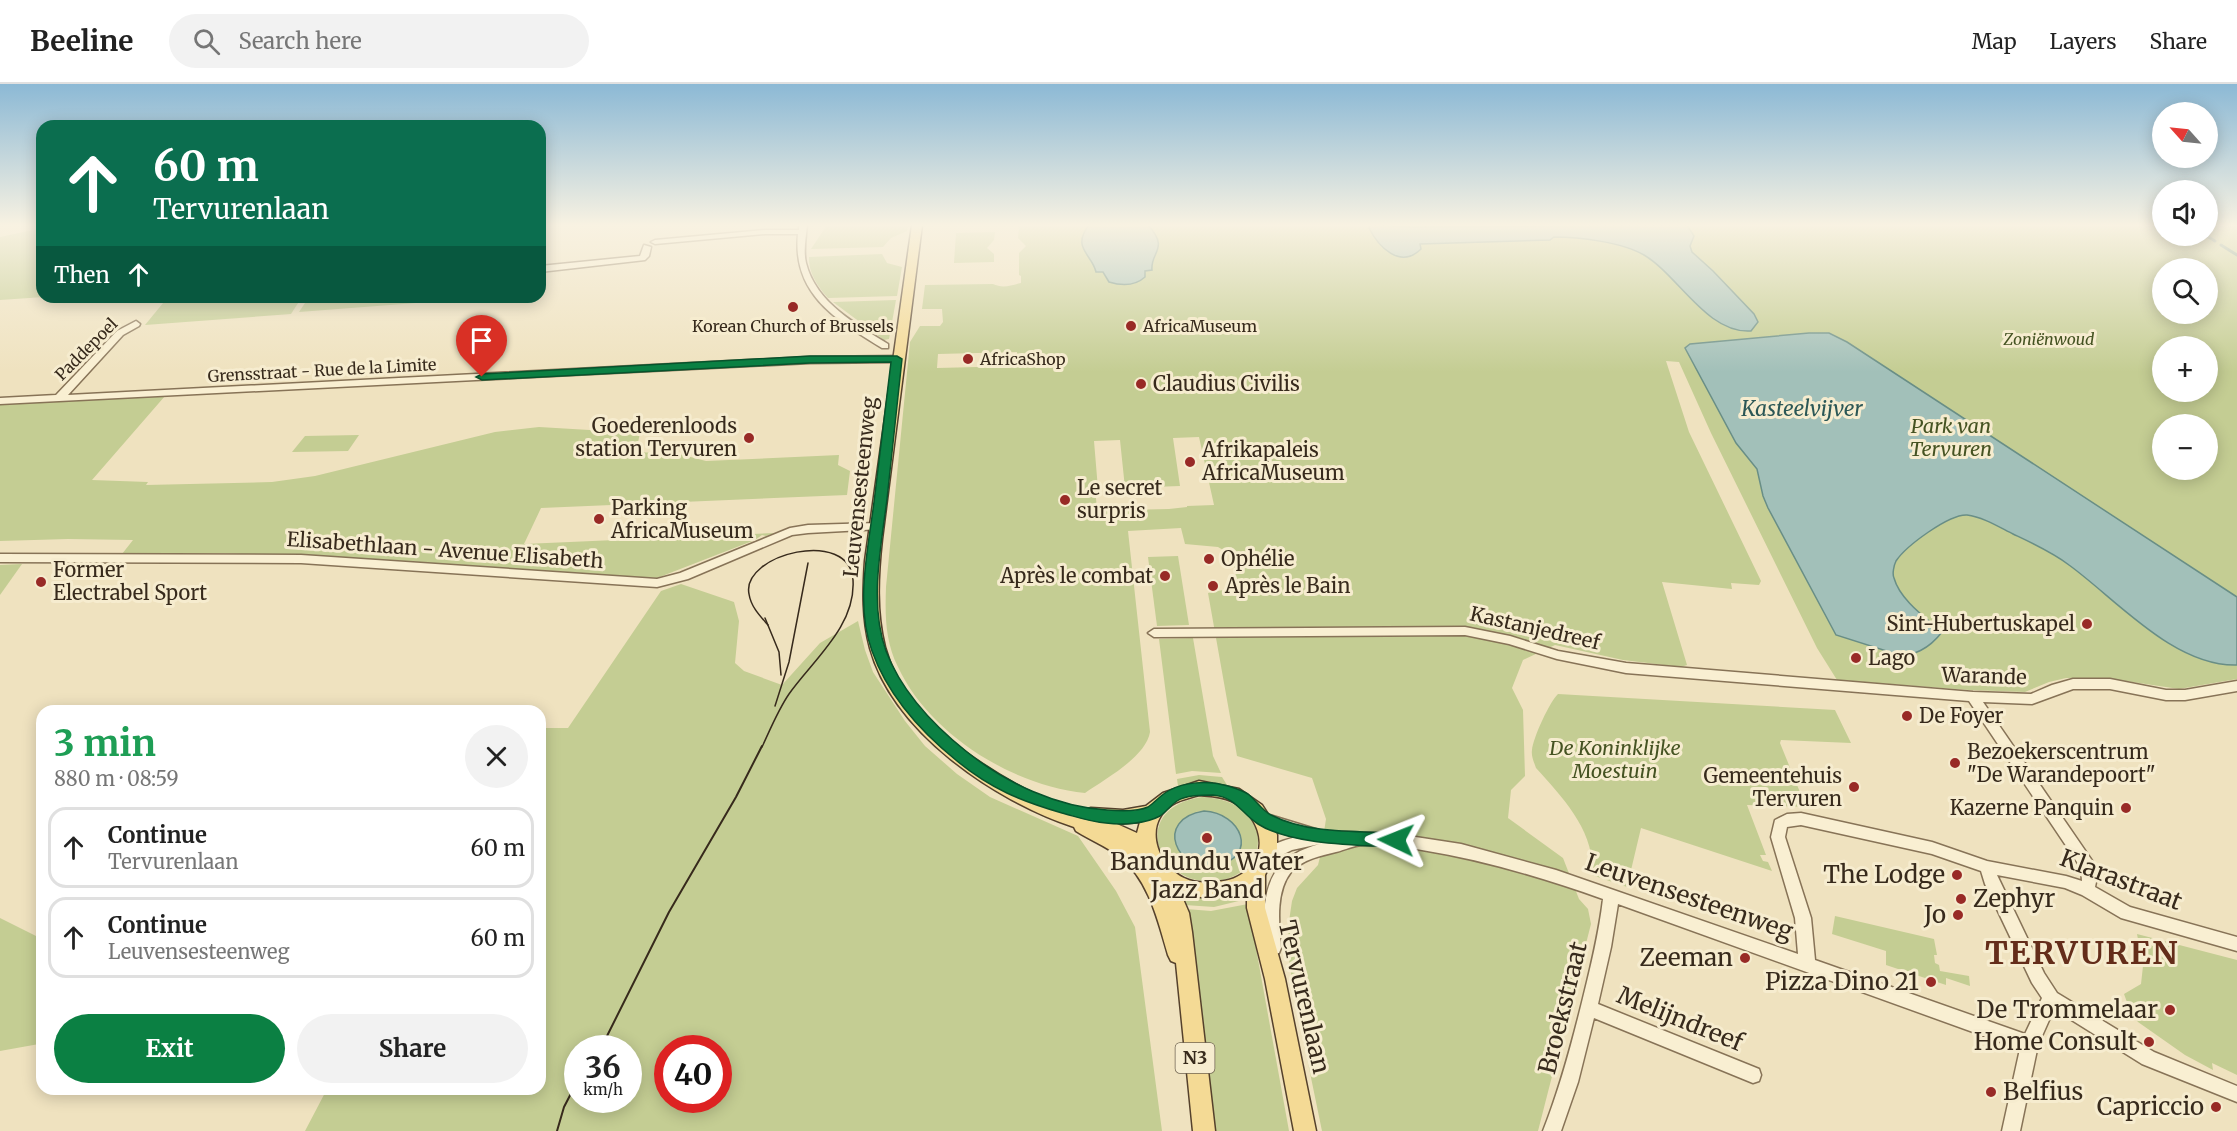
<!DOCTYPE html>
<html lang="en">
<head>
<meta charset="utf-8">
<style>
  :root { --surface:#fff; --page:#f2f2f2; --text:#222; --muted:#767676; --line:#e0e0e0; --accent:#0b8043 }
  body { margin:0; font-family:Merriweather,serif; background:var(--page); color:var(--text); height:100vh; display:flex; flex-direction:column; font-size:22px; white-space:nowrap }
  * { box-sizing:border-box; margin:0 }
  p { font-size:20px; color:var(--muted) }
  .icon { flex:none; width:33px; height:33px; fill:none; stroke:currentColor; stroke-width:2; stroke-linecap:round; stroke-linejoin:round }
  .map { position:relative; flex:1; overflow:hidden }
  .side { position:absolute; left:36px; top:621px; width:510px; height:390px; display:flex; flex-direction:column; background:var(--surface); border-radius:18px; box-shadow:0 3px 15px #0003 }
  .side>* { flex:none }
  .guide { position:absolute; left:36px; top:36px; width:510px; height:183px; border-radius:18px; box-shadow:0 3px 15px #0003; background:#0b6e4f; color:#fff; overflow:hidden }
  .needle { width:39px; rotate:297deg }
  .controls { position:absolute; left:2152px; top:18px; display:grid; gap:12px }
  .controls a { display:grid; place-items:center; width:66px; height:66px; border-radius:50%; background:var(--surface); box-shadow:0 3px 15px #0003; font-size:30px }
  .speed { position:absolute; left:564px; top:951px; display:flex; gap:12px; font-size:30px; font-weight:700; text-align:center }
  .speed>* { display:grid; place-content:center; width:78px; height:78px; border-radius:50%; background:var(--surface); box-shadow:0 3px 15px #0003; line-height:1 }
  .speed small { font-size:15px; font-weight:400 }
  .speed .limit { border:9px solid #d22; background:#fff; color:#111 }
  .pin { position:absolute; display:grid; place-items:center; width:51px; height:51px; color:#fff; margin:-62px -26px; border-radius:50% 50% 50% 0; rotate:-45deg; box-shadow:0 0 6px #0007 }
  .pin .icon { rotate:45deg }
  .me { position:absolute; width:66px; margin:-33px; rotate:272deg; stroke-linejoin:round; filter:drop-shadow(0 0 4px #0008) }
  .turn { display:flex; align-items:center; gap:21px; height:126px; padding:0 18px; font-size:27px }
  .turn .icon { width:78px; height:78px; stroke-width:2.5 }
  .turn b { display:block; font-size:42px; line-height:51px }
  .then { display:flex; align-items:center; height:57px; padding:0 18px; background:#0003; gap:12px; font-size:22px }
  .round { display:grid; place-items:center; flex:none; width:63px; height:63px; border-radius:32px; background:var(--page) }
  .head { display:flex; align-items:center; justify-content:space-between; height:102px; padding:0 18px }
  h1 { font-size:36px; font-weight:700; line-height:45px; color:#1e9e55 }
  .button { display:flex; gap:12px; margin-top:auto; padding:12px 18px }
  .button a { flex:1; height:69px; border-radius:36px; background:var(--accent); color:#fff; font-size:24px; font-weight:700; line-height:69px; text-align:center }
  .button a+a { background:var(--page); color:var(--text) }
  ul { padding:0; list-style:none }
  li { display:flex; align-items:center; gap:18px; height:81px; margin:0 12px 9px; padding:0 6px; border:3px solid var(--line); border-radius:18px }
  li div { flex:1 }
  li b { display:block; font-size:22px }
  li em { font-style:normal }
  header { display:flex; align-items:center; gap:36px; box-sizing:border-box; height:84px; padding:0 30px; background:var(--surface); border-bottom:2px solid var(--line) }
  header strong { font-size:28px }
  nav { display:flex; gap:33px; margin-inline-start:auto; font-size:21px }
  .search { width:420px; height:54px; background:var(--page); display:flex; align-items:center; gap:15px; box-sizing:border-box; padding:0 21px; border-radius:33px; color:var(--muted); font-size:22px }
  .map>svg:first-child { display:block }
</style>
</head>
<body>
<header>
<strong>Beeline</strong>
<div class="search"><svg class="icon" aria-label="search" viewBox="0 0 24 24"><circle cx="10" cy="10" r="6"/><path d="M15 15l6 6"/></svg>Search here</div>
<nav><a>Map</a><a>Layers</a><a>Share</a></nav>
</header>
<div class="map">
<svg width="2237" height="1047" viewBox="0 0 2237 1047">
  <rect width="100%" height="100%" fill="#efe2bf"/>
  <g fill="#c4cd93" fill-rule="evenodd">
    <path d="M827 141H908L907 147 891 154 883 163 811 165Z"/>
    <path d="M1019 141H2163V152H2208V141H2237V595L2179 605 2106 594H2066L2049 598 2025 608 1969 606 1837 596 1817 564 1711 349 1679 278 1666 277 1689 348 1761 497 1759 501 1731 499 1732 505 1662 498 1687 581 1681 583 1623 576 1555 561 1523 576 1512 604 1523 626 1525 692 1511 706 1508 734 1563 774 1579 815 1588 825 1591 840 1538 1047H1322L1295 916 1289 876 1288 844 1292 817 1297 804 1318 781 1320 773 1326 735 1312 694 1237 672 1208 509 1223 506 1233 500 1236 489 1230 470 1218 463 1185 460 1181 444 1128 447 1150 648C1146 673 1105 695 1085 709 1013 702 929 650 898 583 885 557 885 531 886 503L910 258 920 242H940L943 238 942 225H922L925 201 993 200C1003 205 1012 201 1021 199V192L1019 191V169L1026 162 1018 154ZM2163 184H2208V230H2163ZM2163 262H2208V308H2163ZM1017 268V282L937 284 938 270ZM2163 340H2208V386H2163ZM1199 353 1214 421 1187 422V423L1169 425 1126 426 1125 424H1097L1095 405H1098L1094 357 1120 356 1125 404 1180 402 1173 354Z"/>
    <path d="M42 144V213H44L0 216V153Z"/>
    <path d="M995 148 994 156 987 164 994 170V178L954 179 956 149Z"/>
    <path d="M882 170 887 179 902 183 897 212 828 214C818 203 808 188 809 173Z"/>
    <path d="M168 213H302L291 230 145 241Z"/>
    <path d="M309 213H445L442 217 299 228Z"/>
    <path d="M896 216 889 255 884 256 833 218Z"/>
    <path d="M165 312 92 396 148 398 146 401 272 398 315 392 495 348 539 343 640 349 636 368 679 370 706 377 839 371 838 381 850 387 847 411 541 424 524 460 774 449 766 452 762 451 755 456 657 494 225 469 122 470 133 456 68 455 0 457V320Z"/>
    <path d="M359 351 348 367 292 368 305 352Z"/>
    <path d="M1178 472 1189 541 1157 542 1148 473Z"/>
    <path d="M22 480 0 511V481Z"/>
    <path d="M681 500 734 518 739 537 735 579 744 587 782 601 820 559 858 537 865 566 873 588 905 637 925 662 957 690 990 713 1078 752 1116 807 1135 843 1162 1047H305L327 1005H540V644H568L661 507ZM578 964H628V1016H578ZM668 964H718V1016H668Z"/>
    <path d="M1193 554 1213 672 1221 689 1192 687 1176 690 1159 555Z"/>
    <path d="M1558 610 1835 626 1851 659 1781 656 1780 659 1806 723 1747 721 1766 771H1760L1763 777 1768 778 1772 787 1641 744 1627 803 1592 791C1596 748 1563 714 1536 684 1534 678 1531 672 1532 666 1533 654 1550 617 1558 610Z"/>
    <path d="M1199 691 1222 693 1227 701 1195 699 1178 702 1177 695Z"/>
    <path d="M1202 713C1219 714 1236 718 1248 731 1269 755 1255 787 1226 795 1162 813 1122 725 1202 713ZM1196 728C1236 722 1265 774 1211 782Z"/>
    <path d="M1247 807V815L1214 823 1185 821 1184 811 1218 814Z"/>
    <path d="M1248 820 1289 1047H1215L1186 825 1211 827Z"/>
    <path d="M1835 832 1934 855 1937 871H1934L1935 879 1939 881 1940 887 1969 892 1970 902 1946 894V901L1886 881V867L1832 850Z"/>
    <path d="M0 834 42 855V997L39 960 0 967Z"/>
    <path d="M2137 850 2237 876V991L2212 979 2213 986 2185 971 2138 938 2131 929 2124 910 2141 900 2143 882Z"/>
  </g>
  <g fill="#a2c0b9" stroke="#698e86" stroke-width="1.5">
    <path d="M1089 141H1148C1170 165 1150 168 1152 186L1145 187V193C1135 202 1122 202 1109 198L1103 188H1096C1092 170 1071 164 1089 141Z"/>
    <path d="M1370 141 1411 143 1687 141 1694 152 1690 162 1692 168 1713 187 1754 230 1758 238 1751 247C1707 250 1678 191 1644 171 1622 158 1578 153 1554 153L1550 156 1420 160 1421 165C1400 186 1378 162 1369 144Z"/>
    <path d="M1809 249H1829L1847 258 2237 513V581C2174 583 2116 515 2069 481 2052 468 2032 459 2013 450 1999 443 1983 433 1967 431 1949 430 1906 462 1896 477 1894 481 1892 490 1894 494 1900 516 1926 534 1942 548 1929 565 1914 572 1893 573V569L1836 551 1768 424 1763 412 1757 385 1736 359 1685 264 1690 260Z"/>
    <path d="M1204 727C1242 729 1258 772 1218 781 1176 790 1153 735 1204 727Z"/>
  </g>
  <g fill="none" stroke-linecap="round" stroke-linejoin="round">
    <g stroke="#698e86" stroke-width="3">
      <path d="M2207 152 2215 157"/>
      <path d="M2221 161 2237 171"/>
    </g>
    <defs>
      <g id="minor">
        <path d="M799 141H807C806 153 803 167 806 179 816 219 856 240 888 260V264H882C837 236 792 211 798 150H765L655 160 651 158 655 156 765 146H799Z"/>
        <path d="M644 161 651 163 649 172 645 176 540 188V182L640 172Z"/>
        <path d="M136 237 140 240 139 242 123 251 68 311 810 273 897 272 902 275 897 278 810 279 0 320V314L56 311 117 247Z"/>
        <path d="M877 439 881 441 883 443 881 445 808 449 792 451 688 495 657 503 301 479 0 478V470L301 471 657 495 680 489 790 444 808 441Z"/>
        <path d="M1465 543 1510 552 1558 567 1626 579 1973 608 2031 610 2052 601 2073 595H2110L2166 606H2185L2237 597V607L2185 616H2166L2110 605H2073L2032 620 1983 618 2093 778 2097 793 2095 803 2130 823 2237 853V867L2121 834 2082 811 2065 804 1997 791 2044 889 2057 909 2154 968 2237 1002V1018L2142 980 2054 925 2038 961 2020 1047H2002L2020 965 1618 820 1611 863 1598 920 1759 985 1761 991 1759 997 1753 999 1594 934 1578 998 1561 1047H1543C1560 1004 1572 959 1583 914 1591 882 1599 849 1603 815 1544 794 1484 776 1422 766 1403 763 1382 759 1363 761 1354 761 1345 766 1336 768 1320 772 1303 775 1291 788 1275 808 1279 841 1281 864L1279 869 1273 871 1267 869C1263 858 1264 843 1264 832 1266 789 1282 769 1324 759L1292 766 1268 778 1263 776 1261 772C1267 760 1288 755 1301 752L1258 739 1256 735 1258 731 1263 729 1322 747 1396 750 1461 760 1556 786 1798 870 1795 834 1771 753 1775 736 1787 730 1801 729 1932 758 1987 777 2066 792 2082 797 2081 784 1969 617 1626 589 1557 575 1509 560 1465 551 1154 553 1148 549 1154 545ZM1801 741 1932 770 1981 787 1985 800 2032 899 2042 914 2025 950 1815 876 1811 834 1785 753 1787 743Z"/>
      </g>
      <path id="major" d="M912 141H922L882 455C878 491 876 528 885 563 907 644 1001 696 1071 728L1082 731 1085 726 1091 724 1123 726 1146 722 1163 709 1199 697 1239 705 1262 721 1273 738 1277 751V765L1265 791V824L1285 895 1316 1047H1294L1265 895 1247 824V806C1223 816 1204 816 1180 808L1189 829 1192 848 1215 1047H1193L1176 879 1171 877 1168 871C1158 837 1149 796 1120 773 1106 762 1090 756 1076 747L1074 743C995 717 893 648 870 564 862 535 863 506 865 477ZM1199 711C1210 712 1221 712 1231 717 1256 728 1271 762 1249 784 1239 794 1229 797 1216 798 1205 799 1194 799 1184 794 1154 779 1142 735 1177 718 1184 715 1192 713 1199 711ZM1140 738 1137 749 1117 740Z"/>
    </defs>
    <use href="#minor" stroke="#877357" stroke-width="3"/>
    <use href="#major" stroke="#55412c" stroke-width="3"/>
    <use href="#minor" fill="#f9efd2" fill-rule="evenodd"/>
    <use href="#major" fill="#f4da95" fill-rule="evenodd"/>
    <g stroke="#372a1c" stroke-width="1.5">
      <path d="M765 534 779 568 781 591"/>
      <path d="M775 622 789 578 808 479"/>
      <path d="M762 663C770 646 778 626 789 610 813 576 856 542 853 496 850 443 741 470 749 510 751 523 760 532 768 541"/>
    </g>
    <g stroke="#372a1c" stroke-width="2">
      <path d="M601 964 669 828 736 713 762 662"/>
      <path d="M557 1047 564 1023 578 996"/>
    </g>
  </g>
  <linearGradient id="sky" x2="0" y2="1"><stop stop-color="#8cb9d5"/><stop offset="0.49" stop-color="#f8f2e2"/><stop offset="1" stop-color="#f8f2e2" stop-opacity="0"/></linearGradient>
  <rect width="2237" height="288" fill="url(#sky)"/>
  <path fill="#0b8043" stroke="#07532c" stroke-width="1.5" d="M810 272H897L902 275C897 322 892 368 887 415 881 463 869 520 886 567 902 609 933 641 967 668 1006 699 1057 723 1107 726 1119 727 1137 728 1148 723 1154 719 1159 713 1165 709 1178 700 1198 697 1213 699 1223 700 1240 705 1248 710 1256 716 1262 727 1271 731 1308 750 1355 747 1396 749L1401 751 1404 756 1401 761 1396 763C1357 761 1291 761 1258 740 1241 729 1236 713 1213 711 1202 711 1186 711 1177 717 1171 721 1166 728 1160 732 1145 740 1123 741 1106 739 1091 738 1077 733 1062 729 1021 717 991 705 957 677 921 648 888 612 872 567 855 521 868 466 874 418 880 372 885 325 891 278L810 279 482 296 476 293 482 290Z"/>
  <g fill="#982a26" stroke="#f6eccf" stroke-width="2">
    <circle cx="793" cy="223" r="6"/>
    <circle cx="1131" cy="242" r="6"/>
    <circle cx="968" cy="275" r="6"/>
    <circle cx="1141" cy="300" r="6"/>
    <circle cx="749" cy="354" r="6"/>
    <circle cx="1190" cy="378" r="6"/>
    <circle cx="1065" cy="416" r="6"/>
    <circle cx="599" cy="435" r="6"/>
    <circle cx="1209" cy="475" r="6"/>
    <circle cx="1165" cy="492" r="6"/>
    <circle cx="41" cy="498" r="6"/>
    <circle cx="1213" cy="502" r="6"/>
    <circle cx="2087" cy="540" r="6"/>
    <circle cx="1856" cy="574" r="6"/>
    <circle cx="1907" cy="632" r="6"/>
    <circle cx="1955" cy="679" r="6"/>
    <circle cx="1854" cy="703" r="6"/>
    <circle cx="2126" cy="724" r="6"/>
    <circle cx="1207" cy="754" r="6"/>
    <circle cx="1957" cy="791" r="6"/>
    <circle cx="1961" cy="815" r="6"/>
    <circle cx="1958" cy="831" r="6"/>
    <circle cx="1745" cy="874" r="6"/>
    <circle cx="1931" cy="898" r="6"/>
    <circle cx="2170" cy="926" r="6"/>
    <circle cx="2149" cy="958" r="6"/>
    <circle cx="1991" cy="1008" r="6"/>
    <circle cx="2216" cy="1023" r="6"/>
  </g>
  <g text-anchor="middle" stroke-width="6" stroke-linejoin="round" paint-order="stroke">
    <g font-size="16" fill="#372a1c" stroke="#f6eccf" text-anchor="start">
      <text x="793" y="248" text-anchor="middle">Korean Church of Brussels</text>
      <text x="1143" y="248">AfricaMuseum</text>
      <text x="980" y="281">AfricaShop</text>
    </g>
    <g font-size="16" font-style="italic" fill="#455322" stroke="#f6eccf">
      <text x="2049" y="261">Zoniënwoud</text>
    </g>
    <g font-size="16" fill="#372a1c" stroke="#f6eccf">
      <text transform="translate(86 265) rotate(-45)" y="6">Paddepoel</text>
      <text transform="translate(322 286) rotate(-3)" y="6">Grensstraat - Rue de la Limite</text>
    </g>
    <rect fill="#f6eccf" stroke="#706452" stroke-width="1.5" x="1175.5" y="959" width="39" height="30" rx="4.5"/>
    <g font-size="18" font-weight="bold" fill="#372a1c">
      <text x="1195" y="980">N3</text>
    </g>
    <g font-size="20" fill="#372a1c" stroke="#f6eccf" text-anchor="start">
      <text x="1153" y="307">Claudius Civilis</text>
      <text x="737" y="349" text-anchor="end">Goederenloods<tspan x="737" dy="23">station Tervuren</tspan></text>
      <text x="1202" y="373">Afrikapaleis<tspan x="1202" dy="23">AfricaMuseum</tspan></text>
      <text x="1077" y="411">Le secret<tspan x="1077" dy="23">surpris</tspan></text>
      <text x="611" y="431">Parking<tspan x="611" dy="23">AfricaMuseum</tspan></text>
      <text x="1221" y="482">Ophélie</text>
      <text x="53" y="493">Former<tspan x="53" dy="23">Electrabel Sport</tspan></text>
      <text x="1153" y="499" text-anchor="end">Après le combat</text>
      <text x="1225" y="509">Après le Bain</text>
      <text x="2075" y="547" text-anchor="end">Sint-Hubertuskapel</text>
      <text x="1868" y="581">Lago</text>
      <text x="1919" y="639">De Foyer</text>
      <text x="1967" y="675">Bezoekerscentrum<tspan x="1967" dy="23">"De Warandepoort"</tspan></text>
      <text x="1842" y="699" text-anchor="end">Gemeentehuis<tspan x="1842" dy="23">Tervuren</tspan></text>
      <text x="2114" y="731" text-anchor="end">Kazerne Panquin</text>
    </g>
    <g font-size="20" font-style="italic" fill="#455322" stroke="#f6eccf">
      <text x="1951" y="349">Park van<tspan x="1951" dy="23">Tervuren</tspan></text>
      <text x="1615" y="671">De Koninklijke<tspan x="1615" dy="23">Moestuin</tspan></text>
    </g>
    <g font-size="20" fill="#372a1c" stroke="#f6eccf">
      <text transform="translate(860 403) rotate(-84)" y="7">Leuvensesteenweg</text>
      <text transform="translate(445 466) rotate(4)" y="7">Elisabethlaan - Avenue Elisabeth</text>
      <text transform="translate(1535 544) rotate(13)" y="7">Kastanjedreef</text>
      <text transform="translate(1984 592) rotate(2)" y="7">Warande</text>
    </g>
    <g font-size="21" font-style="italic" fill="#2b5756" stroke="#f6eccf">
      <text x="1802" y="332">Kasteelvijver</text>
    </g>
    <g font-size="24" fill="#372a1c" stroke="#f6eccf" text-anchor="end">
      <text x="1207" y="786" text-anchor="middle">Bandundu Water<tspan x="1207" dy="28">Jazz Band</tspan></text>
      <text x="1945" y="799">The Lodge</text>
      <text x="1973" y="823" text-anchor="start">Zephyr</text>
      <text x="1946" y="839">Jo</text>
      <text x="1733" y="882">Zeeman</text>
      <text x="1919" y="906">Pizza Dino 21</text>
      <text x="2158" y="934">De Trommelaar</text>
      <text x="2137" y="966">Home Consult</text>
      <text x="2003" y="1016" text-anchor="start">Belfius</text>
      <text x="2204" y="1031">Capriccio</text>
    </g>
    <g font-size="24" fill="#372a1c" stroke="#f6eccf">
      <text transform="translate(2121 796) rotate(21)" y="8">Klarastraat</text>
      <text transform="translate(1689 813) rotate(19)" y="8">Leuvensesteenweg</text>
      <text transform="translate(1304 913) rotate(77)" y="8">Tervurenlaan</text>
      <text transform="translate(1563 924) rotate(-76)" y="8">Broekstraat</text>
      <text transform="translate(1680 935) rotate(22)" y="8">Melijndreef</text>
    </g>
    <g font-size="32" font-weight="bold" letter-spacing="1.5" fill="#642d1a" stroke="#f6eccf">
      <text x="2082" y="880">TERVUREN</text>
    </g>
  </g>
</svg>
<div class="controls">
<a><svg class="needle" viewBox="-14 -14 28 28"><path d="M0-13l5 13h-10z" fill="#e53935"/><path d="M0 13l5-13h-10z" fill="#767676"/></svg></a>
<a><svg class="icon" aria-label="sound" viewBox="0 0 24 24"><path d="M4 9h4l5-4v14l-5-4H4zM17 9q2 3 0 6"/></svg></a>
<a><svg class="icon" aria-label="search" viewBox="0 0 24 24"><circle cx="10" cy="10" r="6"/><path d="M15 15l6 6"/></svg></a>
<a>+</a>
<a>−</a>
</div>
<div class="speed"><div>36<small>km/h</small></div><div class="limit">40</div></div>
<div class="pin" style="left:482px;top:293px;background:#d93025"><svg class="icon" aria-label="arrive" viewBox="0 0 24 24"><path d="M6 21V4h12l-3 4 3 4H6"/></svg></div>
<svg class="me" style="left:1396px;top:756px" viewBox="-20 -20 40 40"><path d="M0-17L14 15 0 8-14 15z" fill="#0b8043" stroke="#fff" stroke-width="4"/></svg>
<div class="guide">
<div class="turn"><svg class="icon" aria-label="ahead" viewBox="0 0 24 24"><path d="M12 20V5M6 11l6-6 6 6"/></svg><div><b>60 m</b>Tervurenlaan</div></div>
<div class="then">Then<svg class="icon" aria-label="ahead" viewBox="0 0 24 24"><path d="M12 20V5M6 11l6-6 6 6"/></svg></div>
</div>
<section class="side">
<div class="head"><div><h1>3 min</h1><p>880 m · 08:59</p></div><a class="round"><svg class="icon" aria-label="close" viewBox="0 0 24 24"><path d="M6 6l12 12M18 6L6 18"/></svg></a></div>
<ul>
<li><svg class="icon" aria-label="ahead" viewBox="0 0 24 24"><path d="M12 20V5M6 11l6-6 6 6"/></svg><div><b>Continue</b><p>Tervurenlaan</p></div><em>60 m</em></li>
<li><svg class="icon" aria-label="ahead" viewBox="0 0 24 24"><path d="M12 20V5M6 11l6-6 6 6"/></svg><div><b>Continue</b><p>Leuvensesteenweg</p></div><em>60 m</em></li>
</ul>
<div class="button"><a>Exit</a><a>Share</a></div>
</section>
</div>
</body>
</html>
